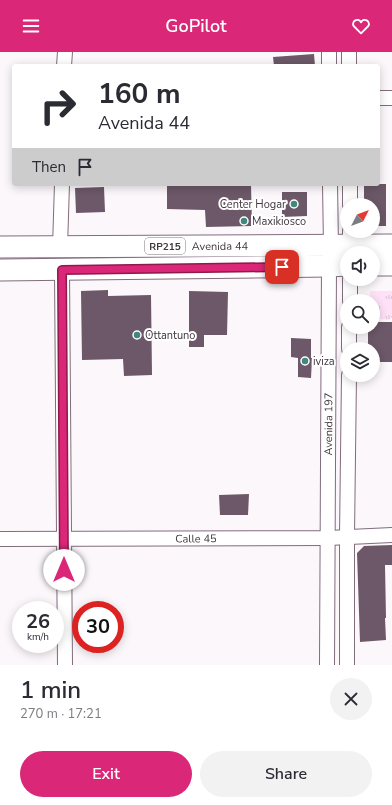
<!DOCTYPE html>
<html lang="en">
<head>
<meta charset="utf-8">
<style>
  :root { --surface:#fff; --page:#f2f2f3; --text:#2b2b33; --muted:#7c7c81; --accent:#db2777 }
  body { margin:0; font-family:"Nunito Sans",sans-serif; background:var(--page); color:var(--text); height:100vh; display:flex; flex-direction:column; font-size:15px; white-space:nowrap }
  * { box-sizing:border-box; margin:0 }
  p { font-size:13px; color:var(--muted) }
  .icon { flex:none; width:22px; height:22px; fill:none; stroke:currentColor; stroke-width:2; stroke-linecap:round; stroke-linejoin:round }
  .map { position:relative; height:613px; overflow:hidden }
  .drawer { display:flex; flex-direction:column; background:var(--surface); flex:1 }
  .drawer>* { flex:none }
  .hud { position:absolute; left:12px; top:12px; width:368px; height:122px; border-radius:4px; box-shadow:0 2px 10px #0003; background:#fff; color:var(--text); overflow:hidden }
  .needle { width:26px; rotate:48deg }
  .tools { position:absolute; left:340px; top:146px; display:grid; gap:8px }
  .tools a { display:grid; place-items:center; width:40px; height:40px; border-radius:50%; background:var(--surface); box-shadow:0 2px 10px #0003; font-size:20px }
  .speed { position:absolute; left:12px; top:549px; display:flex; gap:8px; font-size:20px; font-weight:700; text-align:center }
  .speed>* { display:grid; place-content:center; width:52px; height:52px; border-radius:50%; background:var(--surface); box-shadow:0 2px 10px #0003; line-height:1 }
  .speed small { font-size:10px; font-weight:400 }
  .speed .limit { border:6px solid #d22; background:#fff; color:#111 }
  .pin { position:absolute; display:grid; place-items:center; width:34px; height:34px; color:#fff; margin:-17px; border-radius:8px; box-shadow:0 2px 6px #0006 }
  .me { position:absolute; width:44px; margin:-22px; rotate:0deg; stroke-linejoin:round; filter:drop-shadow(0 0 3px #0008) }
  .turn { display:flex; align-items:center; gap:14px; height:84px; padding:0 20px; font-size:18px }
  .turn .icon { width:52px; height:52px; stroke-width:2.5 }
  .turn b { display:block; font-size:28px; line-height:34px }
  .then { display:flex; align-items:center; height:38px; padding:0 20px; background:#0003; gap:8px; font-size:15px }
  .round { display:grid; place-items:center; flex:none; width:42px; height:42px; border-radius:21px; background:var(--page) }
  .summary { display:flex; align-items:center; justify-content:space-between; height:68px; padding:0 20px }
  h1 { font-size:24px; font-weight:600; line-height:30px }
  .action { display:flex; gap:8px; margin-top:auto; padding:8px 20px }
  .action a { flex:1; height:46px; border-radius:24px; background:var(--accent); color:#fff; font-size:16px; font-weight:600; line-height:46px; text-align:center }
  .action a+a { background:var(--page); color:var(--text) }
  header { display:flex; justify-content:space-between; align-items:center; height:52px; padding:0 20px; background:var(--accent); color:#fff; font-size:18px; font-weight:600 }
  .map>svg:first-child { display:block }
</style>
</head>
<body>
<header><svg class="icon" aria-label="menu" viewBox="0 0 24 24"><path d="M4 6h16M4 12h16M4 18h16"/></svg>GoPilot<svg class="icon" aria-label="heart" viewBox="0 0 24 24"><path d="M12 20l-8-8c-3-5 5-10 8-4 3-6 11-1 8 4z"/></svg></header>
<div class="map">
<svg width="392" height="613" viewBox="0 0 392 613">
  <defs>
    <pattern id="park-tufts" width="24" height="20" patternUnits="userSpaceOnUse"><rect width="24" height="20" fill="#fee1f7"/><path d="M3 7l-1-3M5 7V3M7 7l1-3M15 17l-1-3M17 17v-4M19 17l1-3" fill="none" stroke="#dbc2d5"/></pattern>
  </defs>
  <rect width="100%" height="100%" fill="#fcf7fb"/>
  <path fill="url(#park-tufts)" d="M370 239H392V265L389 268 373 266V249H370Z"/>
  <g fill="#6c5868">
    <path d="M314 2 315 14H274L273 5Z"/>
    <path d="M167 132H251L252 174 206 175 205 158 167 157Z"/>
    <path d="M364 132H386V174H373V153H364Z"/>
    <path d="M104 135 105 160 76 161 75 136Z"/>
    <path d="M282 140H307V164L282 165Z"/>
    <path d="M108 238V244L151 243 152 323 124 324 123 307 82 308 81 239Z"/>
    <path d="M189 239 228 240 227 283H204V295H189Z"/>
    <path d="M373 270H392V310H373V297H368V275H373Z"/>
    <path d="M291 286 311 287V306H312L311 326 298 325V306L291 305Z"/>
    <path d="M249 442 248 463H220L219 443Z"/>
    <path d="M392 493V513H385L386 566H385L386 588 360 590 357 501 364 494Z"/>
  </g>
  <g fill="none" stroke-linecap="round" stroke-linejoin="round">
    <defs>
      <g id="minor">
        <path d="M329 0V14"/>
        <path d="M349 0V14"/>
        <path d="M64 14 65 0"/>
        <path d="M378 46H392"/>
        <path d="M350 132V153"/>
        <path d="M350 179V201"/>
        <path d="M60 195 62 132"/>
        <path d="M62 218 65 613"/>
        <path d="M350 249V227"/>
        <path d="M349 297V275"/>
        <path id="s1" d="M0 487 328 486 392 483"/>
        <path id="s2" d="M327 613 329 214 331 194 330 132"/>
        <path d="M347 613V484L349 323"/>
      </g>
      <g id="highway">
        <path id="s3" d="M0 195 392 193"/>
        <path d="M373 213H392"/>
        <path d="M0 218 329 214 347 213"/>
      </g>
    </defs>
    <use href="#minor" stroke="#816c7c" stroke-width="16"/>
    <use href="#highway" stroke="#816c7c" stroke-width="23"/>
    <use href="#minor" stroke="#fff" stroke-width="14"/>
    <use href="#highway" stroke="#fff" stroke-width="21"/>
  </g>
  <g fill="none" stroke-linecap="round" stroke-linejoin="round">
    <defs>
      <path id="route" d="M64 518 62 218 282 215"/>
    </defs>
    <use href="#route" stroke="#8e194d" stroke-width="10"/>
    <use href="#route" stroke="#db2777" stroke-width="7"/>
  </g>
  <g fill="#41877d" stroke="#fff" stroke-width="1.5">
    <circle cx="294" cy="152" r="4"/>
    <circle cx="244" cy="169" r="4"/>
    <circle cx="137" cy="283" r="4"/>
    <circle cx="305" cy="309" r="4"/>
  </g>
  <g text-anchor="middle" stroke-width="4" stroke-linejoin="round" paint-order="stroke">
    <rect fill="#fff" stroke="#7a7479" stroke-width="1" x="145" y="186" width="40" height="16" rx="3"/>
    <g font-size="10" font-weight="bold" fill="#41383f">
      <text x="165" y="198">RP215</text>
    </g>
    <g font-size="11" fill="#41383f" stroke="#fff" text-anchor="start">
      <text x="286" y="156" text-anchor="end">Center Hogar</text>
      <text x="252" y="173">Maxikiosco</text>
      <text x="145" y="287">Ottantuno</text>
      <text x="313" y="313">iviza</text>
    </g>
    <g font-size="11" fill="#41383f" stroke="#fff">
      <text dy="4" stroke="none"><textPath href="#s3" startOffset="220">Avenida 44</textPath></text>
      <text dy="4" stroke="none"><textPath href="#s2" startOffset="241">Avenida 197</textPath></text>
      <text dy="4" stroke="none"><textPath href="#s1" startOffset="196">Calle 45</textPath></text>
    </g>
  </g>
</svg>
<div class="tools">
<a><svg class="needle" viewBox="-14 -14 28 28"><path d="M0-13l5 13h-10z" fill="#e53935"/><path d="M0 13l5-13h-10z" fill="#7c7c81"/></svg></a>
<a><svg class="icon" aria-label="sound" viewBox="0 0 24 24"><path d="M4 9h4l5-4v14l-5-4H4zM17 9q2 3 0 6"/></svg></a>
<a><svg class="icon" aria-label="search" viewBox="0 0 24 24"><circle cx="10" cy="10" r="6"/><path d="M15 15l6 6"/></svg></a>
<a><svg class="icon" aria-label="layers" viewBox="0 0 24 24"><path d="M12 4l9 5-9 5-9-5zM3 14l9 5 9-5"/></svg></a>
</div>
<div class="speed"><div>26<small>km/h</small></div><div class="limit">30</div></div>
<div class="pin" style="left:282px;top:215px;background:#d93025"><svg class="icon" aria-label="arrive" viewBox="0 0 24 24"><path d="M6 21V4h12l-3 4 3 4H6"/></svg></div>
<svg class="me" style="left:64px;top:518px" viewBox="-20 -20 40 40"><circle r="19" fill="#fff"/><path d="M0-13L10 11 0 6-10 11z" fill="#db2777"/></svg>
<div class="hud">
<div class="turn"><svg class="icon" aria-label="right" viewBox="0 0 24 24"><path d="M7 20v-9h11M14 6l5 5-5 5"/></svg><div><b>160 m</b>Avenida 44</div></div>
<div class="then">Then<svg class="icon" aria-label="arrive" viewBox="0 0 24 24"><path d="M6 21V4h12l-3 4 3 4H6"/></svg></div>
</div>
</div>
<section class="drawer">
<div class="summary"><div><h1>1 min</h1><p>270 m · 17:21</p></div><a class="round"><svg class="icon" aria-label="close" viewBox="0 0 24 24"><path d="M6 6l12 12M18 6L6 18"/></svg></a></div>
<div class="action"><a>Exit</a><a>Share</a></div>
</section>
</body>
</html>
